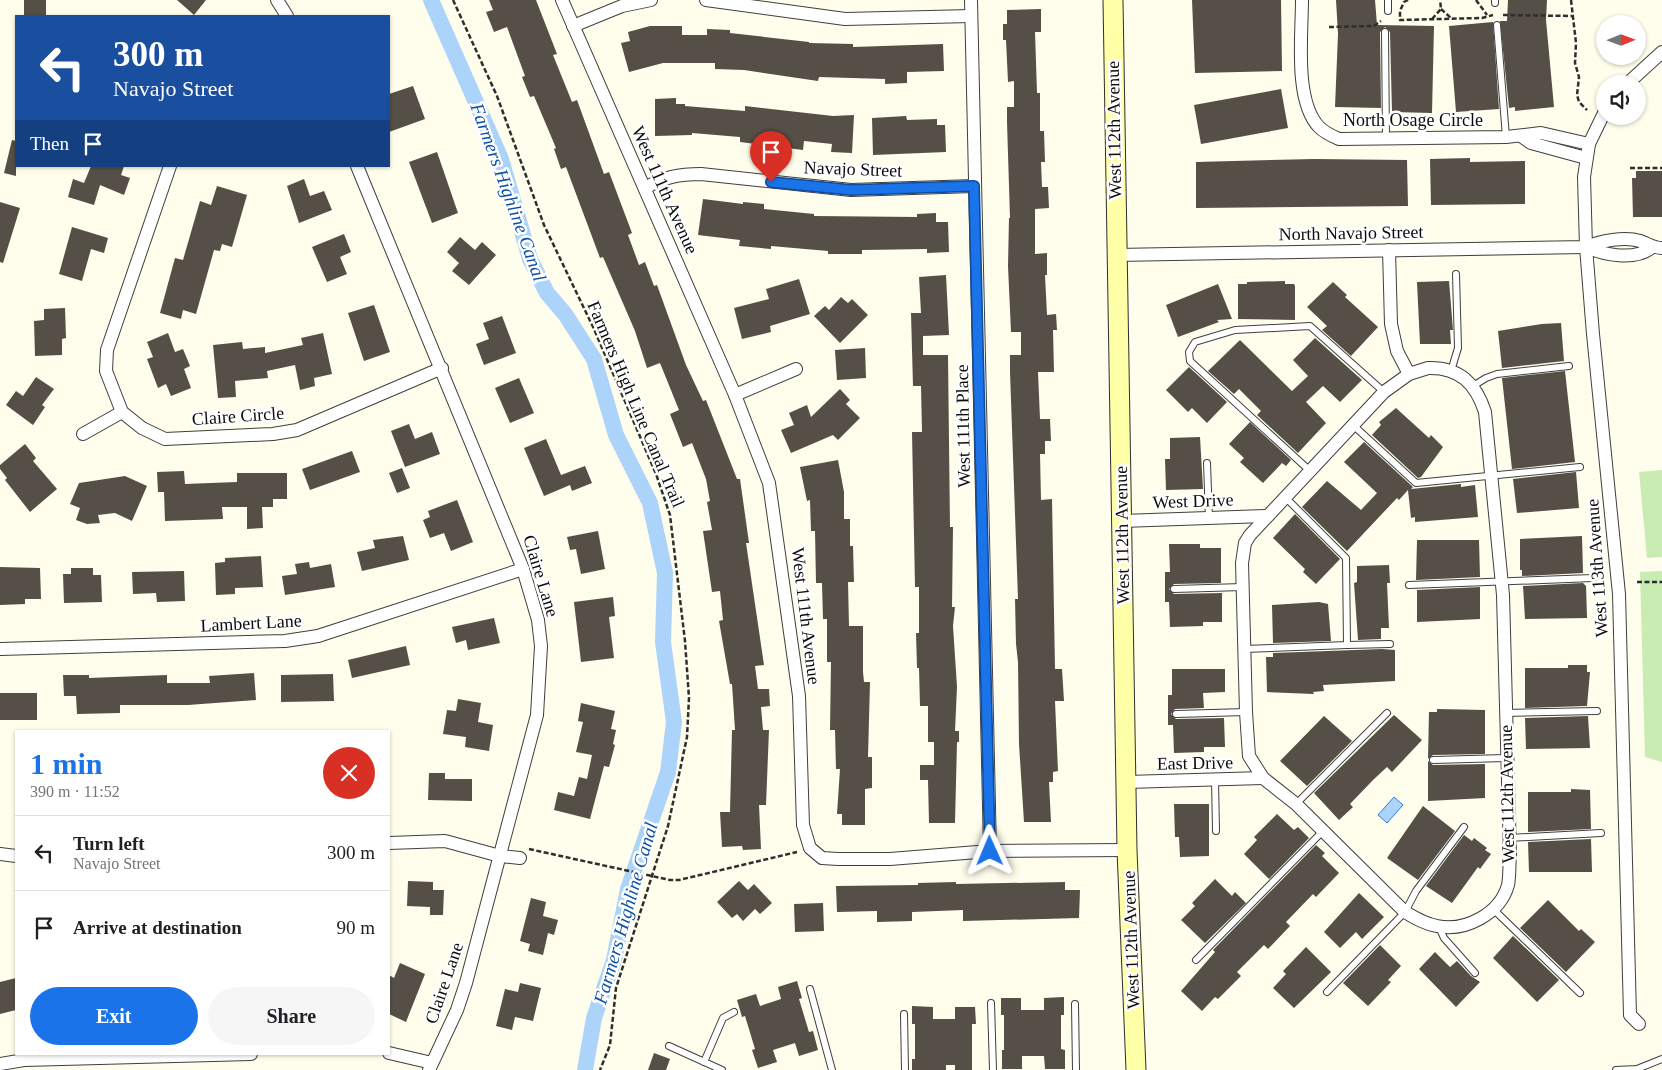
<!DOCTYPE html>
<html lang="en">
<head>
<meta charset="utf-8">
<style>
  :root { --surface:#fff; --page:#f6f6f6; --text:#202124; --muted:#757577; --line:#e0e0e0; --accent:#1a73e8 }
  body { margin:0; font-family:Georgia,serif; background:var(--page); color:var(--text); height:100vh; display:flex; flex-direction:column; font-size:19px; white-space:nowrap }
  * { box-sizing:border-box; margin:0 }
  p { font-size:16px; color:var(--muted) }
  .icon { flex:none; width:28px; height:28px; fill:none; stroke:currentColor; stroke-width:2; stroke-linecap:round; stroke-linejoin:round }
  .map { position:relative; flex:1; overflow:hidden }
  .details { position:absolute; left:15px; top:730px; width:375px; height:325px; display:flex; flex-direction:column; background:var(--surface); border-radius:0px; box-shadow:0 1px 4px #0004 }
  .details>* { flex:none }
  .hud { position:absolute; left:15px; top:15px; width:375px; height:152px; border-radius:0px; box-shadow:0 1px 4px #0004; background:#1a4fa0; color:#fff; overflow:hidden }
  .needle { width:32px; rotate:89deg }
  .tools { position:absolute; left:1596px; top:15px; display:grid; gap:10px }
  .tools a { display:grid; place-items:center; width:50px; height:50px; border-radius:50%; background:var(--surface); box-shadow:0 1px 4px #0004; font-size:25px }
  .pin { position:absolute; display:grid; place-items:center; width:42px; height:42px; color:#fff; margin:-51px -21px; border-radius:50% 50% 50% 0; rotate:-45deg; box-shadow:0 0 5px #0007 }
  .pin .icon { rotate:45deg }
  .me { position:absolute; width:55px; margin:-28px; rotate:359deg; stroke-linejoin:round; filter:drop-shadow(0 0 4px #0008) }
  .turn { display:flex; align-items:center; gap:18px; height:105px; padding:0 15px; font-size:22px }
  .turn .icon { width:65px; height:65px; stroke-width:2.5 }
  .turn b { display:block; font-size:35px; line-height:42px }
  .then { display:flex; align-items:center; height:48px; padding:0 15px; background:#0003; gap:10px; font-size:19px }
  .round { display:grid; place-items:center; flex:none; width:52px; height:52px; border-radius:26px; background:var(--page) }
  .summary { display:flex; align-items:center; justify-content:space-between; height:85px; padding:0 15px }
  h1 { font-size:30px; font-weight:800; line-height:38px; color:var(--accent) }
  .button { display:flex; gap:10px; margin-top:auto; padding:10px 15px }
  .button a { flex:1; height:58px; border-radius:30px; background:var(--accent); color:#fff; font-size:20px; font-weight:800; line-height:58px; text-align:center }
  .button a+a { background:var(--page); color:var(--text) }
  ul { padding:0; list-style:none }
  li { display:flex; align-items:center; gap:15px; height:75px; padding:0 15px; border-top:1px solid var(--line) }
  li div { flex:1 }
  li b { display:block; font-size:19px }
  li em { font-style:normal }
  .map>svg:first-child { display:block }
</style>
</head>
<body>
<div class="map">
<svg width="1662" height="1070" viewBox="0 0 1662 1070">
  <rect width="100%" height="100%" fill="#fffdeb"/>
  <g fill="#c9ecb2">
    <path d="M1662 470V557L1647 558 1639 472Z"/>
    <path d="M1662 571V762L1645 757 1640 572Z"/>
  </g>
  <path fill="#acd4fa" stroke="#2e7fd6" d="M1394 797 1403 805 1387 823 1378 815Z"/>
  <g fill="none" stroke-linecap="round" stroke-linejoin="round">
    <path stroke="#acd4fa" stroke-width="16" d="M431 0 501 159 530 259 547 293 565 314 594 359 616 435 650 503 665 573 663 642 674 722 668 772 628 889 614 960 594 1018 585 1070"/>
  </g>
  <g fill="#554f48">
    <rect x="24" y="0" width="22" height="16"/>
    <path d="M177 0H206L194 15Z"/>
    <path d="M489 0H536L557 54 553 55 572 102 577 100 604 174 609 172 632 233 628 235 639 265 645 262 654 286 657 285 686 365 703 401 706 400 737 479H740L749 543H746L764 665 755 666 758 689H769L770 706 761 707 763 730H769L766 805H759L761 849 743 850 742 846 722 847 720 812H730L732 730H735L732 684H730L719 621 723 620 720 591 712 592 703 531 712 530 707 502 710 501 706 479 692 443 683 447 670 414 679 410 660 363 647 368 635 331 603 257 600 258 566 167 561 169 554 149 556 148 534 96 530 97 522 77 525 76 507 27 494 32 486 12 493 10Z"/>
    <path d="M1192 0H1281L1282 71 1195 73Z"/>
    <path d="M1336 0H1375L1377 25 1434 26 1432 113 1392 112 1390 32 1385 27 1380 32 1381 108 1335 107 1338 34Z"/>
    <path d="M1508 0H1547L1546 20 1554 107 1515 111V107L1509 108 1500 21H1507Z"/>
    <path d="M1041 9V32H1035L1037 93H1040V131H1044L1045 162H1041L1042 187H1048L1049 208 1035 209V254L1047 253V275H1045L1047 315 1056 314 1057 330H1053L1054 372H1038L1040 419H1050L1051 441H1045V454H1040L1041 500 1052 499 1055 669H1062L1064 701H1055L1058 771 1053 772V782H1049L1051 822H1024L1019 744 1018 662 1016 644 1015 599H1018L1010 372V355H1021V332H1011L1008 266 1009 218H1010L1007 122V107H1014V81L1008 82 1006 40H1003V24H1007V10Z"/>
    <path d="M1493 22 1499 109 1456 112 1449 26Z"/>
    <path d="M650 26H682V35H707V29L730 30V33L809 42V43L853 44V47L943 44 944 71 907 72V83L885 84V79L819 77 818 81 744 70 715 69V63H663L629 72 621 43 630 41 628 32Z"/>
    <path d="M413 86 425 119 389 132V94Z"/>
    <path d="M1281 89 1288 128 1201 144 1194 105Z"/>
    <path d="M676 98V104H685V106L745 111V106L833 116 854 115 852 153 831 152 832 144 804 141 803 150 740 142V137L692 133V135L655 136V99Z"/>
    <path d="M906 116 907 120 937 119V125H945L946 152 873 155 872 118Z"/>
    <path d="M12 140 16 141V176L4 173Z"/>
    <path d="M437 152 458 213 432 223 409 162Z"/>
    <path d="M1470 158V162L1525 161V204L1431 205 1430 159Z"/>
    <path d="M1314 159 1407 160 1408 206 1196 208V162Z"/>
    <path d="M91 166H124L121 175 130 178 124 195 100 185 94 205 68 197 73 179 84 183Z"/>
    <path d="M1636 171H1662V217H1633L1632 178H1636Z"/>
    <path d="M304 179 310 196 324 191 332 210 299 223 287 186Z"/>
    <path d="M217 186 247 195 232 247 222 244 220 251 214 250 196 314 183 310 181 319 160 313 175 258 183 260 200 201 211 205Z"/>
    <path d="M703 199 743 204V202L764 204V209L814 214V216L917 217V214L936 213V222H948L949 252 927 253V249L862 250V254H828V251L771 246V249L739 246 740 240 698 235Z"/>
    <path d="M0 202 20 208 3 263 0 262Z"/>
    <path d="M72 227 108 238 104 253 91 249 82 281 59 274Z"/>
    <path d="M344 234 351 252 340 257 347 274 327 282 312 247Z"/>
    <path d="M460 237 475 250 482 242 496 255 469 285 452 271 459 263 447 252Z"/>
    <path d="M946 275 949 335 923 336V355H948L950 527H953L952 607H955L953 626 957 687 955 731H959V742H957L955 823H929L928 780H920V765H934V742H928V706H920L919 668H917L916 633H919V587H915L912 432H922L921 386H913L911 313H921L919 277Z"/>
    <path d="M799 279 810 314 770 326 771 332 742 339 734 308 769 299 766 289Z"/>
    <path d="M1285 281V284H1294L1295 286V320L1238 319V284H1247V282Z"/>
    <path d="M1449 281 1453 330H1450L1451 344H1420L1417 282Z"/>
    <path d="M1333 282 1347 295 1345 297 1378 327 1351 356 1322 330 1327 326 1307 307Z"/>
    <path d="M1218 284 1232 319 1217 320 1219 322 1178 337 1166 305Z"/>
    <path d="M841 297 848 303 852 299 868 315 840 343 814 316 825 306 829 310Z"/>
    <path d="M374 305 390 352 364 361 348 313Z"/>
    <path d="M65 308 66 338 62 339V355L35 356 34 321 44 320V309Z"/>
    <path d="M502 316 516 353 484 365 476 344 489 339 483 323Z"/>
    <path d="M1561 323 1564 361 1502 368 1498 331 1542 324Z"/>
    <path d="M168 333 175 352 183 349 190 366 184 369 191 388 171 396 166 384 158 388 147 359 153 357 147 342Z"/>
    <path d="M323 333 332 374 314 378 315 386 300 390 295 365 267 371 268 378 235 381 236 397 218 398 213 345 242 342 243 349 265 347V353L303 345 301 338Z"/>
    <path d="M1315 338 1362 380 1340 402 1323 386 1306 402 1326 423 1298 453 1257 415 1261 411 1239 389 1234 394 1208 371 1240 340 1292 391 1308 376 1293 360Z"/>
    <path d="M865 348 866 378 837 380 835 350Z"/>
    <path d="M1189 367 1227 402 1207 423 1192 408 1188 412 1166 390Z"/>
    <path d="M1565 371 1575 462 1512 469 1502 378Z"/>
    <path d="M36 377 54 389 42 405 45 407 33 425 6 405 16 391 23 396Z"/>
    <path d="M519 378 534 413 510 423 495 388Z"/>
    <path d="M840 389 850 400 846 404 860 418 838 440 833 435 791 453 781 430 794 425 789 413 807 405 811 417Z"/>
    <path d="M1396 408 1429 438 1431 435 1443 447 1421 477 1418 478 1372 435 1381 425 1379 422Z"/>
    <path d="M1250 422 1291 460 1286 466 1282 463 1263 483 1240 462 1244 458 1229 444Z"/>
    <path d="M409 424 415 439 432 432 440 454 405 467 391 431Z"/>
    <path d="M1200 437 1203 489 1166 490 1165 459H1170V438Z"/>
    <path d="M546 439 561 475 585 466 592 483 572 491 570 485 544 496 524 448Z"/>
    <path d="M1364 442 1413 487 1411 489 1461 484V487L1475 485 1478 517 1415 522V517L1411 518 1408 490 1399 500 1397 498 1347 551 1302 507 1327 481 1361 510 1377 493 1344 462Z"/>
    <path d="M25 444 36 458 33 461 57 489 30 512 5 480 7 478 0 469V465Z"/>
    <path d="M352 451 360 472 310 490 302 469Z"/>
    <path d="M838 460 844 492V519H850V546H853L854 582H848L849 626H863V672L864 682H870L868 757H872V788L865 789V825H842V814H837L840 769H836L835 730H830L831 662H827V619H823L822 583H816L815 531H811L810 500 807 501 800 467Z"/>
    <path d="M402 468 410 488 397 493 389 473Z"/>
    <path d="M184 471 185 484 237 482V473H287V499H273V507H262L263 528 247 529V507H222L223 519 165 521 164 492H158L157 472Z"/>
    <path d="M1576 472 1579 508 1517 513 1513 479Z"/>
    <path d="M125 476 147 486 132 521 115 513 98 515 100 523 87 524 76 520 80 508 70 504 79 483Z"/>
    <path d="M457 500 473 542 451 551 444 533 430 538 423 520 430 517 428 511Z"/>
    <path d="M1295 514 1340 559 1316 584 1303 572 1305 569 1273 538Z"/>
    <path d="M598 531 605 569 581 574 576 549 570 550 567 537Z"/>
    <path d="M403 536 409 560 362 571 357 552 375 548 373 540Z"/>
    <path d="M1582 536 1583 573 1522 576V570H1520V539Z"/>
    <path d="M1417 540H1479L1480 577 1416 580Z"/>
    <path d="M1169 544H1200V548H1221V583L1174 584 1169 589 1174 594 1222 593V622H1203V626L1170 627 1169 602H1165V572H1170Z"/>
    <path d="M261 556 263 587 235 588V594L216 595 215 563 225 562V558Z"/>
    <path d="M309 562 310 568 331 564 335 587 285 595 282 576 297 574 295 564Z"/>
    <path d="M1389 565 1390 583H1387L1389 628H1381V639L1358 640 1354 583 1357 582V566Z"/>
    <path d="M0 567 40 568 41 599H25V604L0 605Z"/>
    <path d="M71 568H93V575H101L102 602 64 603 63 574H71Z"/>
    <path d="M184 571 185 601 157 602 156 593 133 594 132 572Z"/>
    <path d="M1583 583 1586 586 1587 618 1525 619 1523 586Z"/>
    <path d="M1480 587V619L1417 622V590Z"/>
    <path d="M613 597 615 616 609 617 614 658 581 662 574 602Z"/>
    <path d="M1319 602 1328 604 1331 641 1273 643 1272 605Z"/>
    <path d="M494 618 500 643 468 650 466 640 456 643 452 627Z"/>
    <path d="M406 646 410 665 352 678 348 660Z"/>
    <path d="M1382 649 1395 650V681L1323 685 1324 691 1313 692 1314 694 1267 692 1266 657H1273V653Z"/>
    <path d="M1568 665H1587V672H1590L1587 706 1525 708V668H1568Z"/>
    <path d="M1172 669H1225V692L1203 693 1204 708 1175 709 1171 714 1176 719 1224 718 1225 747H1204V752L1174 753 1173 725H1168V695H1172Z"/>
    <path d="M254 673 256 700 188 705H120V713L77 714 76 696H64L63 675H89V678L167 675V683H210L209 676Z"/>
    <path d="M333 674 334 701 281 702V675Z"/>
    <rect x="0" y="693" width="37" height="27"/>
    <path d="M458 699 481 703 478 722 493 725 489 751 465 747 466 737 443 734 447 710 456 711Z"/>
    <path d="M581 703 615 711 611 729 616 730 613 744 615 745 609 767 604 766 590 819 554 810 558 792 574 796 579 777 587 779 592 755 576 752 583 722 578 721Z"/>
    <path d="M1437 709 1485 710V754L1433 755 1428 759 1429 712H1437Z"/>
    <path d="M1394 715 1422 740 1392 772 1387 767 1373 780 1350 804 1353 807 1339 820 1314 793Z"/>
    <path d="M1324 716 1352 741 1307 786 1280 761Z"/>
    <path d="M1588 716 1590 748 1526 749 1525 718Z"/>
    <path d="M1428 761 1433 765 1485 764V798L1428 801Z"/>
    <path d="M429 773H445V779H472V801L428 800Z"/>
    <path d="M1571 789 1590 790 1591 829 1528 832V792H1571Z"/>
    <path d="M1174 804H1209V856L1180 857 1179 837H1175Z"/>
    <path d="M1423 806 1455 831 1418 880 1387 858Z"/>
    <path d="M1277 814 1294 830 1298 827 1309 838 1269 879 1244 854 1257 840 1254 837Z"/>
    <path d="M1464 835 1472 841 1474 838 1487 848 1485 850 1491 854 1480 869 1478 867 1452 903 1426 886Z"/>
    <path d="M1591 839 1592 872H1529L1528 842Z"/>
    <path d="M1316 845 1325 853 1322 856 1339 873 1316 897 1313 894 1286 922 1290 926 1268 949 1264 945 1237 972 1241 976 1218 999 1215 997 1202 1011 1181 991 1215 952 1213 950Z"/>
    <path d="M1215 879 1232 896 1235 892 1246 903 1205 943 1181 920 1195 906 1192 903Z"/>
    <path d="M408 881 433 882V890H444L443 915H430V907L407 906Z"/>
    <path d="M739 881 748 890 754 884 772 903 760 914 755 909 743 921 737 914 732 918 717 902Z"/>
    <path d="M956 882V884L1065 882V890H1080L1079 918 963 921V910L912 912V921L877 922V911L837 912 836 886 918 885V883Z"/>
    <path d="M1359 893 1384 917 1362 939 1356 932 1340 948 1324 932Z"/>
    <path d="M531 898 546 902 543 916 558 920 554 935 548 933 543 955 528 951 530 944 520 941Z"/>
    <path d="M1548 900 1579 931 1581 929 1595 942 1566 972 1520 928Z"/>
    <path d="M823 903 824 931 795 932 794 904Z"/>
    <path d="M1513 936 1559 980 1537 1002 1493 958Z"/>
    <path d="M1380 945 1401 966 1388 980 1391 982 1368 1006 1343 983Z"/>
    <path d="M1306 947 1331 972 1294 1008 1273 988 1286 974 1283 971Z"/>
    <path d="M1435 952 1450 967 1457 961 1471 976 1480 982 1456 1007 1419 969Z"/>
    <path d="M400 963 425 974 406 1022 389 1014V975L394 978Z"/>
    <path d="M16 978V1010L0 1014V982Z"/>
    <path d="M797 981 802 998 799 999 809 1032 813 1031 818 1050 799 1056 795 1043 773 1050 777 1062 758 1068 752 1050 755 1049 745 1016 742 1017 737 1000 756 994 760 1006 781 999 778 987Z"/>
    <path d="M520 983 541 988 533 1021 515 1017 512 1030 496 1026 505 989 518 992Z"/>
    <path d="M1064 997V1015H1061V1049L1065 1050V1069H1045L1044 1056H1022V1069H1002V1050H1004V1015H1001V998H1021V1010H1044V998Z"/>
    <path d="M912 1006 933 1007V1019H955V1007H975L976 1024H972V1070H955V1065H946V1070H912V1059H915V1024H912Z"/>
    <path d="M654 1053 670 1059 666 1070H648Z"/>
  </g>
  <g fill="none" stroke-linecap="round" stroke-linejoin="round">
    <defs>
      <g id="lane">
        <path d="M1388 0V11"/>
        <path d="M1495 3V0"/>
        <path d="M1497 25 1506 137"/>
        <path d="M1385 32 1386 139"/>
        <path d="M1451 371 1458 348 1456 274"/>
        <path d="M1473 386 1486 378 1497 374 1569 366"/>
        <path d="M1353 425 1416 483 1580 467"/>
        <path d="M1207 463 1209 519"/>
        <path d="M1309 470 1190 361 1189 352 1195 342 1235 330 1310 326 1384 392"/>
        <path d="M1409 585 1593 578"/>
        <path d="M1174 589 1243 587"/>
        <path d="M1347 645 1390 644"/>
        <path d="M1244 649 1347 645 1346 558 1285 497"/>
        <path d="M1505 713 1597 711"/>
        <path d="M1176 714 1246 712"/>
        <path d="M1433 760 1506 758"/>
        <path d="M1215 780 1216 831"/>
        <path d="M1296 804 1387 713"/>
        <path d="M1509 838 1601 833"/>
        <path d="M1493 909 1580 993"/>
        <path d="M1439 927 1444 938 1475 973"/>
        <path d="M1196 960 1322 832"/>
        <path d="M810 989 832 1070"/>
        <path d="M1327 992 1405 912 1416 891 1464 827"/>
        <path d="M991 1003 993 1070"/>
        <path d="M1075 1004 1076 1070"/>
        <path d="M904 1014 905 1070"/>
        <path d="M669 1046 722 1070"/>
        <path d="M704 1062 723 1018 734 1012"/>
        <path d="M1616 1070 1637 1069 1662 1059"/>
      </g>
      <g id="street">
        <path d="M277 0 287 16"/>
        <path d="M562 0 735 395 769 483 799 696 803 825 810 848 822 858 838 859H890L990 851 1127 850"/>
        <path d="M706 0 845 19 971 16"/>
        <path d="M971 0 990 851"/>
        <path d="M1302 0C1302 35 1294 101 1319 127 1325 133 1332 136 1339 139L1506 137 1541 133 1589 144"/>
        <path d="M573 26 622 6 651 0"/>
        <path d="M1627 84 1662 52"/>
        <path d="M1605 111 1589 144 1584 177 1586 247 1593 334 1619 594 1630 1015 1639 1024"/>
        <path d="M1521 136 1531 143 1586 158"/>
        <path d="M170 166 107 350 106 371 122 412 142 428 165 439 273 434 297 430 442 368"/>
        <path d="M357 166 523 569 538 620 541 646 537 715 466 983 457 1010 429 1070"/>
        <path d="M645 188C664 177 679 174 701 174L851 190 974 186"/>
        <path d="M1586 247C1605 255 1634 261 1651 248"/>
        <path d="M1389 250 1391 324 1397 351 1409 374"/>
        <path d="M1116 255 1586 247C1600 241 1625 236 1640 241 1649 244 1653 248 1662 248"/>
        <path d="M1428 368C1460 367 1476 384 1485 412L1503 595 1510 854C1509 864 1510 875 1508 885 1500 914 1465 932 1437 926 1425 924 1415 918 1405 912L1296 804 1263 778 1249 756 1246 712 1242 563 1245 543 1250 535 1384 392 1409 374Z"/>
        <path d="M735 395 796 369"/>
        <path d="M83 434 122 412"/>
        <path d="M1122 521 1265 516"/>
        <path d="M0 649 285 641 318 636 523 569"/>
        <path d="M1127 782 1263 778"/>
        <path d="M389 843 445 841 500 856 520 858"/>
        <path d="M0 854 16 856"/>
        <path d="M389 1053 432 1063"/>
        <path d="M0 1064 24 1060 251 1054"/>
      </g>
      <path id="secondary" d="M1113 0 1127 850 1136 1070"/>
    </defs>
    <use href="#lane" stroke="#3f3f3f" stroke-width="8"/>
    <use href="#street" stroke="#3f3f3f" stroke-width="14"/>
    <use href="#secondary" stroke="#2e2e2e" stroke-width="21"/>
    <g stroke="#2e2e2e" stroke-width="2.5" stroke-dasharray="5 2.5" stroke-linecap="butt">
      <path d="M453 0 497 96 544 225 594 329 656 474 670 515 685 641 689 698 687 737 668 826 616 988 610 1045 600 1070"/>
      <path d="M1408 0 1404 2 1400 11V20L1482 18 1493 15"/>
      <path d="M1476 0 1487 15"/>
      <path d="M1571 0 1576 43 1575 63 1579 77 1577 95 1579 102 1587 110"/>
      <path d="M1441 9 1451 18"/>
      <path d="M1503 15 1572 16"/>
      <path d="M1432 19 1441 9 1440 0"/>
      <path d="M1329 27 1374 26 1381 21"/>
      <path d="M1630 168H1662"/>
      <path d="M1637 582H1662"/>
      <path d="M529 849 670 880H679L797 852"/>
    </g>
    <use href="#lane" stroke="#fff" stroke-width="6"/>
    <use href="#street" stroke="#fff" stroke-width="12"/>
    <use href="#secondary" stroke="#feffa6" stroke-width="19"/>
  </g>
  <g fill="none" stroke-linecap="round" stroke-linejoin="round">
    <defs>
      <path id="route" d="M771 182 851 190 974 186 990 851"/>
    </defs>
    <use href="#route" stroke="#114b97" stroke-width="12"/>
    <use href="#route" stroke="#1a73e8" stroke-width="9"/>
  </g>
  <g text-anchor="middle" stroke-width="5" stroke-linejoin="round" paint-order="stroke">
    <g font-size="18" fill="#0c0c0c" stroke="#fff">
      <text x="1413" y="126">North Osage Circle</text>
      <text transform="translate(1114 130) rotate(-91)" y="6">West 112th Avenue</text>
      <text transform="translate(853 169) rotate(2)" y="6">Navajo Street</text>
      <text transform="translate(665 190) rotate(66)" y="6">West 111th Avenue</text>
      <text transform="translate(1351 233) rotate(-1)" y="6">North Navajo Street</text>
      <text transform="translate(636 404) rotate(67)" y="6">Farmers High Line Canal Trail</text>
      <text transform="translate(238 416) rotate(-4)" y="6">Claire Circle</text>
      <text transform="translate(963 426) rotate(-91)" y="6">West 111th Place</text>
      <text transform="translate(1193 501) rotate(-2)" y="6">West Drive</text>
      <text transform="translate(1122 535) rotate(-91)" y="6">West 112th Avenue</text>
      <text transform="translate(1597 568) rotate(-94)" y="6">West 113th Avenue</text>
      <text transform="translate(541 576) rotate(73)" y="6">Claire Lane</text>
      <text transform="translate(806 616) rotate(83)" y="6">West 111th Avenue</text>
      <text transform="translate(251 623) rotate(-3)" y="6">Lambert Lane</text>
      <text transform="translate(1195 763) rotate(-1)" y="6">East Drive</text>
      <text transform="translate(1507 794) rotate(-91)" y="6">West 112th Avenue</text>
      <text transform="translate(1131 940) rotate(-92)" y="6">West 112th Avenue</text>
      <text transform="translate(444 983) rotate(-71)" y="6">Claire Lane</text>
    </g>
    <g font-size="19" font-style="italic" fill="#0d51a6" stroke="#fff">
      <text transform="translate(509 192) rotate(70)" y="7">Farmers Highline Canal</text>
      <text transform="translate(625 913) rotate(-74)" y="7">Farmers Highline Canal</text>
    </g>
  </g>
</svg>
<div class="tools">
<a><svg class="needle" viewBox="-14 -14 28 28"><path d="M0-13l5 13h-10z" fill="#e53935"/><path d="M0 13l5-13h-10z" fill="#757577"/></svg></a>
<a><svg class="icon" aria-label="sound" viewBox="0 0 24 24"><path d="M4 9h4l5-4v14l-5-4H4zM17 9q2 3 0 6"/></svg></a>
</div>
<div class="pin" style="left:771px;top:182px;background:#d93025"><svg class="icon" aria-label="arrive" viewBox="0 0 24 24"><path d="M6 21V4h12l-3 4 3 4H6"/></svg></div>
<svg class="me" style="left:990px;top:851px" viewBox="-20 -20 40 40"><path d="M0-17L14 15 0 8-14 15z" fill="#1a73e8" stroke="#fff" stroke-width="4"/></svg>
<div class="hud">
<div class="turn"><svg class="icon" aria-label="left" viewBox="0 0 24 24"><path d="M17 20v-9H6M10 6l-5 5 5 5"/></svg><div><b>300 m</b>Navajo Street</div></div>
<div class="then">Then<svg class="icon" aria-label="arrive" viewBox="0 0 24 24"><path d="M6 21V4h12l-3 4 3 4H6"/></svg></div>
</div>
<section class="details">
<div class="summary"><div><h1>1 min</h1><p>390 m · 11:52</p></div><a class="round" style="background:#d93025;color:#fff"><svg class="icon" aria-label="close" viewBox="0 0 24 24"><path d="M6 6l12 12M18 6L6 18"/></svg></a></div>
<ul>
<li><svg class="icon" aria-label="left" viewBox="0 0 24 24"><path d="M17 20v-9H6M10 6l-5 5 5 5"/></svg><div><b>Turn left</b><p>Navajo Street</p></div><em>300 m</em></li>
<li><svg class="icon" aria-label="arrive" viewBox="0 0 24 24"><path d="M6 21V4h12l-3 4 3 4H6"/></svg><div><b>Arrive at destination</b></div><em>90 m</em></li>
</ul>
<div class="button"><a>Exit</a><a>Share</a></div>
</section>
</div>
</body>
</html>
